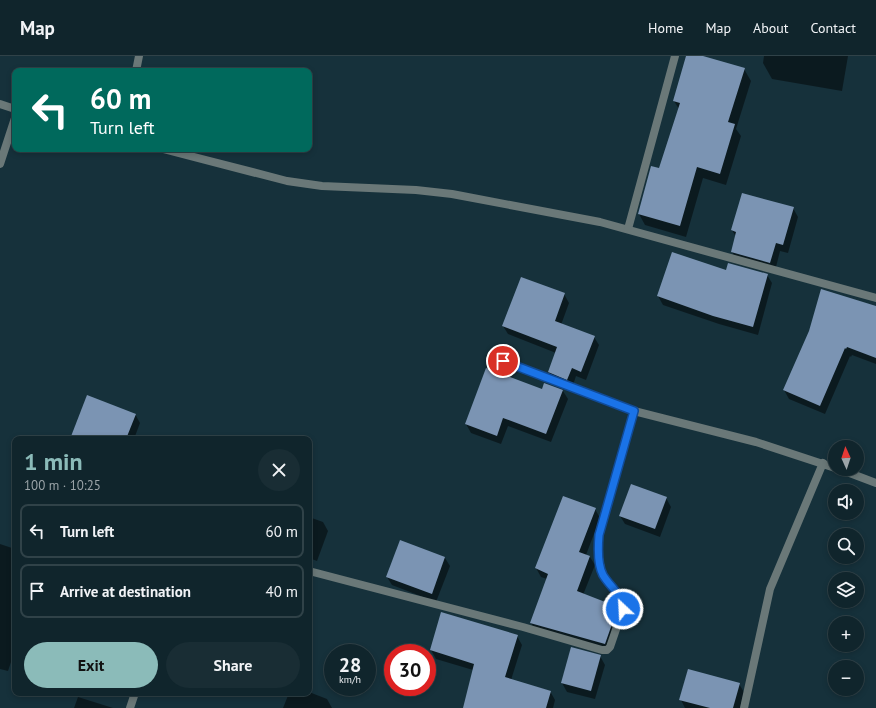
<!DOCTYPE html>
<html lang="en">
<head>
<meta charset="utf-8">
<style>
  :root { --surface:#10252c; --page:#192d34; --text:#f1f3f6; --muted:#9ca5a9; --line:#304248; --accent:#8bbbb9 }
  body { margin:0; font-family:"PT Sans",sans-serif; background:var(--page); color:var(--text); height:100vh; display:flex; flex-direction:column; font-size:15px; white-space:nowrap }
  * { box-sizing:border-box; margin:0 }
  p { font-size:13px; color:var(--muted) }
  .icon { flex:none; width:22px; height:22px; fill:none; stroke:currentColor; stroke-width:2; stroke-linecap:round; stroke-linejoin:round }
  .map { position:relative; flex:1; overflow:hidden }
  .sheet { position:absolute; left:12px; top:380px; width:300px; height:260px; display:flex; flex-direction:column; background:var(--surface); border-radius:8px; box-shadow:0 2px 6px #0003,0 0 0 1px var(--line) }
  .sheet>* { flex:none }
  .guide { position:absolute; left:12px; top:12px; width:300px; height:84px; border-radius:8px; box-shadow:0 2px 6px #0003,0 0 0 1px var(--line); background:#00695c; color:#fff; overflow:hidden }
  .needle { width:26px; rotate:357deg }
  .controls { position:absolute; left:828px; top:384px; display:grid; gap:8px }
  .controls a { display:grid; place-items:center; width:36px; height:36px; border-radius:50%; background:var(--surface); box-shadow:0 2px 6px #0003,0 0 0 1px var(--line); font-size:20px }
  .speed { position:absolute; left:324px; top:588px; display:flex; gap:8px; font-size:20px; font-weight:700; text-align:center }
  .speed>* { display:grid; place-content:center; width:52px; height:52px; border-radius:50%; background:var(--surface); box-shadow:0 2px 6px #0003,0 0 0 1px var(--line); line-height:1 }
  .speed small { font-size:10px; font-weight:400 }
  .speed .limit { border:6px solid #d22; background:#fff; color:#111 }
  .pin { position:absolute; display:grid; place-items:center; width:34px; height:34px; color:#fff; margin:-17px; border:2px solid #fff; border-radius:50%; box-shadow:0 1px 4px #0007 }
  .me { position:absolute; width:44px; margin:-22px; rotate:335deg; stroke-linejoin:round; filter:drop-shadow(0 0 3px #0008) }
  .turn { display:flex; align-items:center; gap:14px; height:84px; padding:0 12px; font-size:18px }
  .turn .icon { width:52px; height:52px; stroke-width:2.5 }
  .turn b { display:block; font-size:28px; line-height:34px }
  .round { display:grid; place-items:center; flex:none; width:42px; height:42px; border-radius:21px; background:var(--page) }
  .summary { display:flex; align-items:center; justify-content:space-between; height:68px; padding:0 12px }
  h1 { font-size:24px; font-weight:800; line-height:30px; color:var(--accent) }
  .cta { display:flex; gap:8px; margin-top:auto; padding:8px 12px }
  .cta a { flex:1; height:46px; border-radius:24px; background:var(--accent); color:#111; font-size:16px; font-weight:800; line-height:46px; text-align:center }
  .cta a+a { background:var(--page); color:var(--text) }
  ul { padding:0; list-style:none }
  li { display:flex; align-items:center; gap:12px; height:54px; margin:0 8px 6px; padding:0 4px; border:2px solid var(--line); border-radius:8px }
  li div { flex:1 }
  li b { display:block; font-size:15px }
  li em { font-style:normal }
  header { display:flex; align-items:center; gap:24px; box-sizing:border-box; height:56px; padding:0 20px; background:var(--surface); border-bottom:1px solid var(--line) }
  header strong { font-size:19px }
  nav { display:flex; gap:22px; margin-inline-start:auto; font-size:14px }
  .map>svg:first-child { display:block }
</style>
</head>
<body>
<header>
<strong>Map</strong>
<nav><a>Home</a><a>Map</a><a>About</a><a>Contact</a></nav>
</header>
<div class="map">
<svg width="876" height="652" viewBox="0 0 876 652">
  <rect width="100%" height="100%" fill="#16313b"/>
  <g fill="#0007">
    <path d="M687 0H700L744 13 751 25 736 73 741 80 726 129 703 122 686 181 645 169 639 158 660 114 679 53 674 45Z"/>
    <path d="M764 0H848L842 35 772 23 763 7Z"/>
    <path d="M793 152 798 161 788 197 780 195 775 215 737 205 732 196 736 181 732 174Z"/>
    <path d="M726 215 767 219 772 227 758 279 719 268 663 249 658 240Z"/>
    <path d="M564 238 569 247 561 269 594 281 599 289 586 324 576 320 572 332 554 325 549 316 556 297 508 278 503 270Z"/>
    <path d="M876 251V308L852 299 851 301 850 300 825 358 789 343 784 334Z"/>
    <path d="M542 334 563 335 568 343 551 386 508 370 501 388 471 377 466 368Z"/>
    <path d="M135 358 140 367 134 383H71Z"/>
    <path d="M564 441 595 453 600 462 586 499 590 501 595 509 583 539 617 551 622 560 610 597 536 576 531 567 547 523 541 521 536 512Z"/>
    <path d="M666 442 671 451 660 481 625 468 620 460Z"/>
    <path d="M309 461 323 466 328 475 317 505 309 502Z"/>
    <path d="M0 488 15 493V594L8 615 0 613Z"/>
    <path d="M445 502 450 510 436 546 392 529 387 521Z"/>
    <path d="M517 580 522 589 511 624 550 635 555 644 553 652H464L473 614 436 603 431 594Z"/>
    <path d="M600 600 605 609 595 643 567 636 562 627Z"/>
    <path d="M739 628 744 636 740 652H685L681 644Z"/>
    <path d="M309 636 327 643 332 652H283L289 637H309Z"/>
    <path d="M78 641 113 652H74Z"/>
  </g>
  <g fill="#7b94b3">
    <path d="M686 0H703L745 12 728 66 735 68 720 118 697 111 680 170 638 158 651 110 659 112 680 47 673 45Z"/>
    <path d="M742 137 794 151 783 189 776 187 770 207 731 196 736 176 731 174Z"/>
    <path d="M672 196 726 214 728 207 768 218 753 271 713 260 657 240Z"/>
    <path d="M521 221 565 237 555 265 595 280 581 316 572 312 567 324 548 316 557 291 502 270Z"/>
    <path d="M821 233 876 250V302L847 291 846 293 845 292 820 350 783 334 809 275Z"/>
    <path d="M486 312 542 333 544 327 563 334 546 378 503 362 497 380 465 368Z"/>
    <path d="M87 339 136 358 126 383H70Z"/>
    <path d="M631 428 667 441 655 473 619 460Z"/>
    <path d="M563 440 596 452 579 496 590 500 577 535 618 551 605 588 530 567 548 518 535 512Z"/>
    <path d="M400 484 445 501 432 538 386 521Z"/>
    <path d="M441 556 518 579 505 621 551 635 546 652H463L474 608 430 594Z"/>
    <path d="M571 591 601 599 591 635 561 627Z"/>
    <path d="M688 613 740 627 733 652H710L679 644Z"/>
  </g>
  <g fill="none" stroke-linecap="round" stroke-linejoin="round">
    <g stroke="#6a7878" stroke-width="8">
      <path d="M136 15 139 0"/>
      <path d="M0 48 15 53"/>
      <path d="M163 93 287 125 322 130 416 134 452 138 600 166 876 242"/>
      <path d="M0 108 15 62"/>
      <path d="M628 173 675 0"/>
      <path d="M503 305 634 355 756 386 835 412"/>
      <path d="M839 413 876 427"/>
      <path d="M309 515 523 571 602 594H607L610 591 623 553V546L602 518 598 497 599 479 634 355"/>
      <path d="M130 652 135 637"/>
      <path d="M744 652 770 533 823 407"/>
    </g>
  </g>
  <g fill="none" stroke-linecap="round" stroke-linejoin="round">
    <defs>
      <path id="route" d="M503 305 634 355 599 479C598 491 597 508 603 519 610 531 623 539 623 553"/>
    </defs>
    <use href="#route" stroke="#114b97" stroke-width="10"/>
    <use href="#route" stroke="#1a73e8" stroke-width="7"/>
  </g>
</svg>
<div class="controls">
<a><svg class="needle" viewBox="-14 -14 28 28"><path d="M0-13l5 13h-10z" fill="#e53935"/><path d="M0 13l5-13h-10z" fill="#9ca5a9"/></svg></a>
<a><svg class="icon" aria-label="sound" viewBox="0 0 24 24"><path d="M4 9h4l5-4v14l-5-4H4zM17 9q2 3 0 6"/></svg></a>
<a><svg class="icon" aria-label="search" viewBox="0 0 24 24"><circle cx="10" cy="10" r="6"/><path d="M15 15l6 6"/></svg></a>
<a><svg class="icon" aria-label="layers" viewBox="0 0 24 24"><path d="M12 4l9 5-9 5-9-5zM3 14l9 5 9-5"/></svg></a>
<a>+</a>
<a>−</a>
</div>
<div class="speed"><div>28<small>km/h</small></div><div class="limit">30</div></div>
<div class="pin" style="left:503px;top:305px;background:#d93025"><svg class="icon" aria-label="arrive" viewBox="0 0 24 24"><path d="M6 21V4h12l-3 4 3 4H6"/></svg></div>
<svg class="me" style="left:623px;top:553px" viewBox="-20 -20 40 40"><circle r="17" fill="#1a73e8" stroke="#fff" stroke-width="3"/><path d="M0-11L8 9 0 5-8 9z" fill="#fff"/></svg>
<div class="guide">
<div class="turn"><svg class="icon" aria-label="left" viewBox="0 0 24 24"><path d="M17 20v-9H6M10 6l-5 5 5 5"/></svg><div><b>60 m</b>Turn left</div></div>
</div>
<section class="sheet">
<div class="summary"><div><h1>1 min</h1><p>100 m · 10:25</p></div><a class="round"><svg class="icon" aria-label="close" viewBox="0 0 24 24"><path d="M6 6l12 12M18 6L6 18"/></svg></a></div>
<ul>
<li><svg class="icon" aria-label="left" viewBox="0 0 24 24"><path d="M17 20v-9H6M10 6l-5 5 5 5"/></svg><div><b>Turn left</b></div><em>60 m</em></li>
<li><svg class="icon" aria-label="arrive" viewBox="0 0 24 24"><path d="M6 21V4h12l-3 4 3 4H6"/></svg><div><b>Arrive at destination</b></div><em>40 m</em></li>
</ul>
<div class="cta"><a>Exit</a><a>Share</a></div>
</section>
</div>
</body>
</html>
